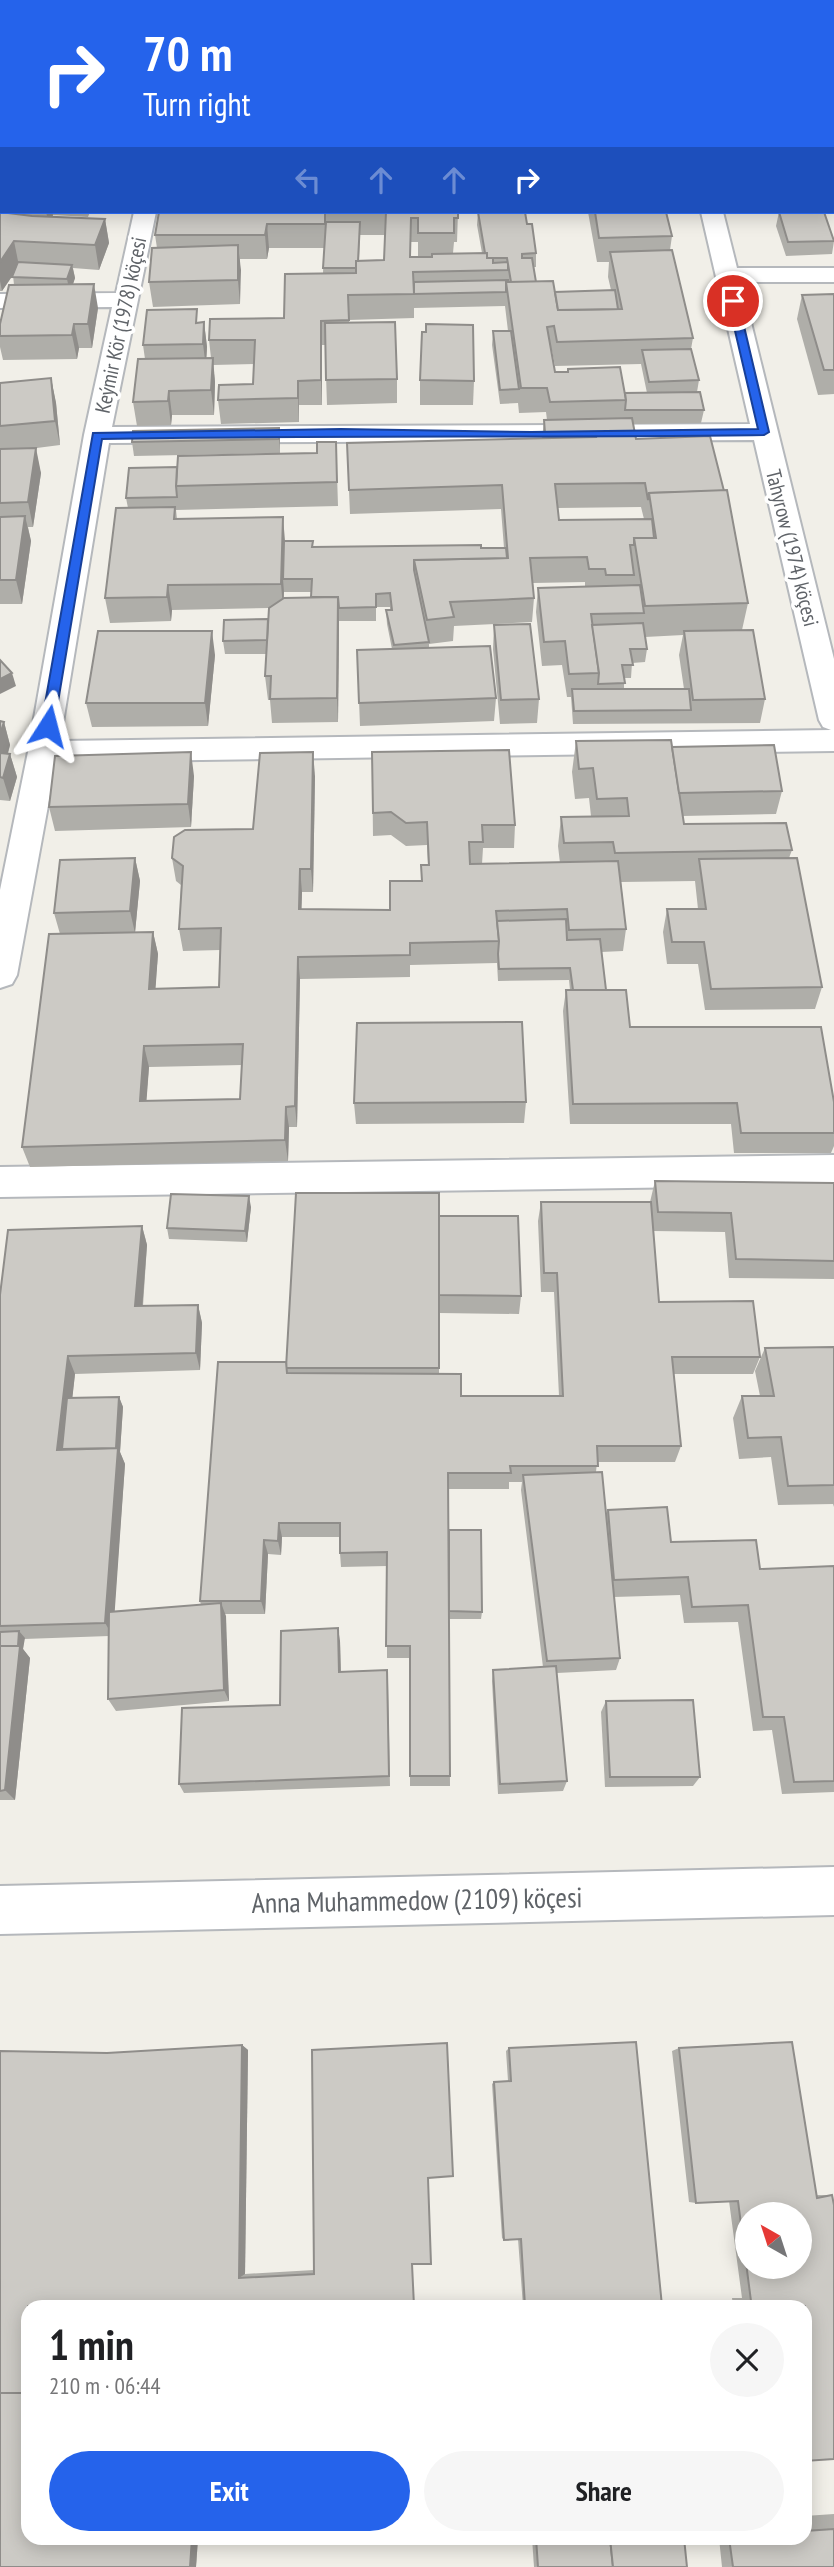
<!DOCTYPE html>
<html lang="en">
<head>
<meta charset="utf-8">
<style>
  :root { --surface:#fff; --page:#f6f6f6; --text:#202124; --muted:#757577; --accent:#2563eb }
  body { margin:0; font-family:"PT Sans Narrow",sans-serif; background:var(--page); color:var(--text); height:100vh; display:flex; flex-direction:column; font-size:26px; white-space:nowrap }
  * { box-sizing:border-box; margin:0 }
  p { font-size:23px; color:var(--muted) }
  .icon { flex:none; width:38px; height:38px; fill:none; stroke:currentColor; stroke-width:2; stroke-linecap:round; stroke-linejoin:round }
  .map { position:relative; flex:1; overflow:hidden }
  .drawer { position:absolute; left:21px; top:2300px; width:791px; height:245px; display:flex; flex-direction:column; background:var(--surface); border-radius:21px; box-shadow:0 4px 18px #0003 }
  .drawer>* { flex:none }
  .hud { position:absolute; left:0px; top:0px; width:835px; height:214px; box-shadow:0 4px 18px #0003; background:#2563eb; color:#fff; overflow:hidden }
  .needle { width:46px; rotate:321deg }
  .fabs { position:absolute; left:735px; top:2202px; display:grid; gap:14px }
  .fabs a { display:grid; place-items:center; width:77px; height:77px; border-radius:50%; background:var(--surface); box-shadow:0 4px 18px #0003; font-size:35px }
  .pin { position:absolute; display:grid; place-items:center; width:60px; height:60px; color:#fff; margin:-30px; border:4px solid #fff; border-radius:50%; box-shadow:0 2px 7px #0007 }
  .me { position:absolute; width:77px; margin:-38px; rotate:9deg; stroke-linejoin:round; filter:drop-shadow(0 0 5px #0008) }
  .turn { display:flex; align-items:center; gap:24px; height:147px; padding:0 28px; font-size:32px }
  .turn .icon { width:91px; height:91px; stroke-width:2.5 }
  .turn b { display:block; font-size:49px; line-height:60px }
  .lanes { display:flex; align-items:center; height:66px; padding:0 28px; background:#0003; justify-content:center; gap:35px; direction:ltr }
  .lanes .off { opacity:.35 }
  .round { display:grid; place-items:center; flex:none; width:74px; height:74px; border-radius:37px; background:var(--page) }
  .overview { display:flex; align-items:center; justify-content:space-between; height:119px; padding:0 28px }
  h1 { font-size:42px; font-weight:600; line-height:52px }
  .primary-button { display:flex; gap:14px; margin-top:auto; padding:14px 28px }
  .primary-button a { flex:1; height:80px; border-radius:42px; background:var(--accent); color:#fff; font-size:28px; font-weight:600; line-height:80px; text-align:center }
  .primary-button a+a { background:var(--page); color:var(--text) }
  .map>svg:first-child { display:block }
</style>
</head>
<body>
<div class="map">
<svg width="834" height="2567" viewBox="0 0 834 2567">
  <rect width="100%" height="100%" fill="#f1efe8"/>
  <g fill="none" stroke-linecap="round" stroke-linejoin="round">
    <defs>
      <g id="minor">
        <rect x="120" y="0" width="20" height="2"/>
        <rect x="656" y="0" width="20" height="2"/>
        <path d="M134 212H156L112 427 750 424 701 212H723L737 268H834V282H741L834 659V751L56 762 17 975 12 984 0 988V890L28 752 84 435 112 307 0 308V294L116 293ZM754 440 819 720 823 727 831 730 60 741 109 443Z"/>
        <path d="M834 1155V1185L0 1197V1167Z"/>
        <path d="M834 1867V1915L0 1934V1886Z"/>
      </g>
    </defs>
    <use href="#minor" stroke="#b5b8bc" stroke-width="4"/>
    <use href="#minor" fill="#fff" fill-rule="evenodd"/>
  </g>
  <g fill="#afaea9" fill-rule="evenodd">
    <path d="M233 0H358V1L233 2Z"/>
    <path d="M714 0H834V122H833V2H715Z"/>
    <rect x="0" y="5" width="2" height="115"/>
    <rect x="833" y="124" width="1" height="42"/>
    <path d="M0 142H1L2 145V212H90L88 217 53 215 52 217 105 219 109 243 99 270 73 268 75 278 73 284 98 308 92 348H79L77 359 3 360 0 347V324L14 285 13 275 2 291H0Z"/>
    <path d="M833 167 834 171V206H833Z"/>
    <path d="M159 212H458L457 242H454L453 253H482L477 225 478 212 527 224 536 253V267H533L536 282 555 292 611 290 608 277 609 262H597L588 212H666L672 236 670 250 693 338 691 349 699 380 697 392 704 410 701 423 633 424 636 439 748 603 742 630 765 699 760 723 573 724 571 697H567L562 665 542 666 536 612 538 588 585 587V582L533 583 534 598 532 622 454 626 453 641 429 644V648L496 698 494 721 360 726 357 650 392 649 387 624 386 610H390V607H376V621H339L338 722 272 723 270 700H268L265 676 266 654H225L223 641 268 619 269 608 172 610 171 621 110 623 105 598 128 508 126 498 177 467 317 453 336 442 338 506 176 510 177 519 285 541H313V547L504 548 501 509 350 514 347 443 542 439 544 420H547L546 412 519 413 518 403 500 404 492 345 493 331H508L505 306 414 308V318L349 320V322L397 379V403L327 405 325 345H322V405H299V422L221 424 218 400 253 384 254 364 213 365 215 382 214 415H172L171 425 137 426 133 402 145 359 143 345 198 323 204 322 207 347 206 358H211L209 340 284 318 323 273 324 248H269L267 259H240V304L153 307 149 282 157 248 155 235ZM360 235H385L384 260 359 261ZM411 242H418V257H411ZM551 351H552L555 366 641 364 647 393H625L555 372ZM641 507 644 519 559 520 558 508ZM284 592H311V597L284 598ZM683 635 679 655 684 689H624V678H631L632 663 645 662 647 649 645 637Z"/>
    <path d="M779 212 834 241 832 254 786 256 776 226Z"/>
    <path d="M834 294V394L818 395 797 319 802 295Z"/>
    <path d="M51 378 56 403 60 445 29 449 41 473 33 527H28L31 541 22 604H0V383Z"/>
    <path d="M420 380 474 381 473 405H420Z"/>
    <path d="M279 428 280 453 134 456 132 442Z"/>
    <path d="M494 625 539 699 537 723 500 724 493 649Z"/>
    <path d="M215 655 208 726 92 727 86 703Z"/>
    <path d="M0 721 4 722 10 745 8 754H10L17 777 10 801 0 800Z"/>
    <path d="M576 741 672 747 782 791 776 814 683 816 684 824 792 850 789 858 822 987 815 1009 705 1010 698 964H667L663 932 667 909H698L695 881 621 882 626 929 623 951 601 952 606 990 630 1027 834 1102V1146L831 1153H734L731 1124H570L563 1011 566 990H570L569 980 498 981 497 963 410 965V977L300 979 297 1127H289L288 1161 30 1167 22 1147 60 934 54 913 135 858 140 881 135 932H153L158 954 155 989 219 987 220 950 183 951 179 929 181 885 176 881 172 858 253 829 315 776 313 892H302L301 909 390 910 421 881 428 865 427 845 406 846 391 835 373 836 372 752 515 825 514 848H483L482 864 560 863 558 846 561 817 591 816 589 798 575 799 572 772ZM242 1065 240 1099 146 1101 149 1067Z"/>
    <path d="M194 776 191 827 55 831 49 807Z"/>
    <path d="M526 1102 524 1123 356 1124 354 1103Z"/>
    <path d="M655 1181 834 1183V1279L729 1278 725 1232 653 1231 659 1302 760 1357 753 1374H673L681 1446 675 1462H597L596 1472 606 1515 608 1510 671 1542 760 1569 834 1566V1792L782 1794 772 1730 753 1731 738 1622 684 1623 680 1595 614 1597 620 1658 616 1670 557 1673 567 1781 563 1791 498 1794 492 1681 493 1670 543 1667 521 1490 522 1482H509V1489H448L449 1530 482 1612 481 1619H449L450 1786H410V1658H387V1566L341 1567 340 1553V1537H282L281 1555 268 1554 265 1614H225L229 1701 116 1711 108 1699 109 1636 24 1639 23 1649 30 1658 15 1800H0V1295L142 1226 147 1245 143 1306 198 1305 202 1323 200 1370 75 1374 72 1398 119 1397 123 1407 120 1452 125 1464 114 1612 201 1605 200 1601 286 1362 439 1224 521 1296 519 1314 439 1313V1374L461 1396H559L554 1292H541L538 1221 541 1202H650Z"/>
    <path d="M251 1207 247 1242 169 1239 167 1228Z"/>
    <path d="M834 1347V1507L833 1504 778 1505 771 1457 739 1459 733 1418 742 1396H760L755 1371 765 1348Z"/>
    <path d="M340 1641 341 1672 388 1682 390 1786 184 1793 179 1784 280 1705Z"/>
    <path d="M606 1701 700 1777 693 1786 605 1787 601 1712Z"/>
    <path d="M447 2043 453 2176 428 2178 431 2264H412L414 2306H28V2538H198L196 2567H0V2051L107 2053 242 2045 248 2050 245 2274 314 2270 312 2050Z"/>
    <path d="M509 2048 662 2306H523L518 2239 504 2240 502 2238 492 2084 494 2082 508 2081 506 2051Z"/>
    <path d="M679 2048 816 2195H832L805 2306H733L732 2298H742L729 2201 696 2203 689 2202 672 2051Z"/>
    <path d="M834 2514V2567H722L719 2538H805V2516Z"/>
    <path d="M532 2538H684L687 2567H534Z"/>
  </g>
  <g fill="#8f8d8a">
    <path d="M24 0H71V1L24 2Z"/>
    <path d="M1 142 2 163 0 170V146Z"/>
    <path d="M46 212H52L53 215 49 224Z"/>
    <path d="M105 219 109 243 99 270 95 245Z"/>
    <path d="M267 224 269 248 267 259 265 235Z"/>
    <path d="M14 241 19 266 2 291 0 281V262Z"/>
    <path d="M238 245 241 270 240 304 238 280Z"/>
    <path d="M72 265 75 278 70 293 67 279Z"/>
    <path d="M94 284 98 308 92 348 88 324Z"/>
    <path d="M321 321 322 345V405L321 380Z"/>
    <path d="M204 322 207 347 206 368 203 344Z"/>
    <path d="M74 324 79 348 77 359 72 335Z"/>
    <path d="M213 358 215 382 214 415 211 390Z"/>
    <path d="M51 378 56 403 60 445 55 421Z"/>
    <path d="M298 381 299 405V422L298 398Z"/>
    <path d="M169 391 172 415 171 425 168 401Z"/>
    <path d="M279 428 280 441V453L279 439Z"/>
    <path d="M36 448 41 473 33 527 28 502Z"/>
    <path d="M25 516 31 541 22 604 16 580Z"/>
    <path d="M283 517 285 541 283 579 284 592 283 608 281 584Z"/>
    <path d="M168 585 172 610 171 621 167 597Z"/>
    <path d="M338 597 339 621 338 722 337 698Z"/>
    <path d="M212 631 215 655 208 726 205 703Z"/>
    <path d="M12 673 16 686 0 694V679Z"/>
    <path d="M4 722 10 745 1 776 0 772V734Z"/>
    <path d="M191 752 194 776 191 827 188 804Z"/>
    <path d="M313 752 315 776 313 892 311 869Z"/>
    <path d="M10 754 17 777 10 801 3 778Z"/>
    <path d="M135 858 140 881 135 933 130 911Z"/>
    <path d="M300 869 302 892 301 932 299 909Z"/>
    <path d="M153 932 158 954 154 1010 149 989Z"/>
    <path d="M298 957 300 979 297 1127 295 1106Z"/>
    <path d="M144 1046 149 1067 145 1121 140 1101Z"/>
    <path d="M286 1107 289 1127 288 1161 285 1140Z"/>
    <path d="M249 1196 251 1207 247 1242 245 1231Z"/>
    <path d="M142 1226 147 1245 141 1324 135 1306Z"/>
    <path d="M198 1305 202 1323 200 1370 196 1353Z"/>
    <path d="M68 1356 75 1374 66 1456 57 1450Z"/>
    <path d="M119 1397 123 1407 120 1452 125 1464 113 1636 105 1623Z"/>
    <path d="M279 1523 282 1537 281 1555 278 1541Z"/>
    <path d="M264 1540 268 1554 265 1614 261 1601Z"/>
    <path d="M221 1603 226 1616 229 1701 224 1690Z"/>
    <path d="M338 1628 340 1641 341 1684 339 1672Z"/>
    <path d="M19 1631 25 1638 23 1649 30 1658 15 1800 5 1790Z"/>
    <path d="M242 2045 248 2050 245 2274 239 2278Z"/>
    <path d="M192 2538H198L196 2567H190Z"/>
  </g>
  <g fill="#cccac5" stroke="#8f8d8a" stroke-width="2" fill-rule="evenodd">
    <path d="M146 0H229V1L146 2Z"/>
    <path d="M258 0H293V2L245 1Z"/>
    <rect x="297" y="0" width="17" height="2"/>
    <path d="M428 0H451V2H427Z"/>
    <rect x="474" y="0" width="46" height="2"/>
    <path d="M599 0 600 2H549Z"/>
    <path d="M761 0H834V36L833 34V2H761Z"/>
    <rect x="0" y="5" width="2" height="102"/>
    <rect x="833" y="46" width="1" height="17"/>
    <rect x="833" y="77" width="1" height="22"/>
    <rect x="833" y="124" width="1" height="18"/>
    <rect x="0" y="164" width="2" height="33"/>
    <path d="M0 212 32 216 105 219 95 245 14 241 0 262Z"/>
    <path d="M159 212H325V224H267L265 235H155Z"/>
    <path d="M386 212H458V218H454V233H418V218H411L410 257H432V254L487 253V258H493V263L508 262V270L413 272 414 294 348 295 349 320 321 321V380L298 381V398L218 400 219 385 253 384 255 340H209L210 319 284 318 285 274 356 273V261L384 260Z"/>
    <path d="M478 212H525L527 224H532L536 253 522 254V258H532L536 282H511L507 258H487V253H485Z"/>
    <path d="M595 212H666L672 236 599 238Z"/>
    <path d="M779 212H824L834 241 788 242Z"/>
    <path d="M326 222H360L358 261H356V268H323Z"/>
    <path d="M238 245V280L149 282 152 248Z"/>
    <path d="M672 250 693 338 557 342 554 326 547 327 555 372H568V369L620 367 626 400 550 402 547 388H521L506 282 553 281 558 310 622 309 610 252Z"/>
    <path d="M18 262 72 265 67 279 12 277Z"/>
    <path d="M508 280V282H506V292L414 294V282Z"/>
    <path d="M94 284 88 324H74L72 335 0 336V324L9 285Z"/>
    <path d="M615 290 618 309 558 310 555 292Z"/>
    <path d="M834 294V370H824L802 295Z"/>
    <path d="M197 309 196 323 204 322 203 344 143 345 147 310Z"/>
    <path d="M395 322 397 379 326 380 325 323Z"/>
    <path d="M426 324 473 325 474 381 420 380 422 332H426Z"/>
    <path d="M493 331H511L519 389 500 390Z"/>
    <path d="M691 349 699 380 649 382 642 350Z"/>
    <path d="M213 358 211 390 169 391 168 401 133 402 138 359Z"/>
    <path d="M51 378 55 421 0 426V383Z"/>
    <path d="M700 392 704 410H625L626 400 625 393Z"/>
    <path d="M632 418 636 439 710 436 724 491 649 493 648 500 645 483 555 484 559 520 652 519 654 538H634V545H630L634 575H606L605 569H589L587 557 530 558 534 598 450 602 454 617 427 620 414 560 508 558 502 485 349 490 347 443 596 437 595 432 545 433 544 420Z"/>
    <path d="M279 428V439L132 442 133 431Z"/>
    <path d="M317 442H336L337 482 176 486 178 456 317 453Z"/>
    <path d="M36 448 28 502 0 503V449Z"/>
    <path d="M177 467 176 486 177 497 126 498 129 468Z"/>
    <path d="M727 490 748 603 645 606 634 538H656L649 493Z"/>
    <path d="M175 507 174 519 283 517 281 584 168 585 167 597 105 598 116 508Z"/>
    <path d="M25 516 16 580H0V517Z"/>
    <path d="M284 541H313L312 547 481 545V548H506L507 558 414 560V570L429 642 394 645 386 610H392L390 593 376 594V607L339 608 338 597H311L312 579H283Z"/>
    <path d="M640 585 644 613 591 614 599 673 569 674 565 641 544 642 538 588Z"/>
    <path d="M338 597 337 698 270 699 271 676H265L269 608 284 598Z"/>
    <path d="M268 619 267 640 223 641 224 620Z"/>
    <path d="M643 623 647 649H630L633 665H622L625 683 598 684 599 673 592 625Z"/>
    <path d="M530 624 539 699 501 700 494 625Z"/>
    <path d="M753 630 765 699 693 700 684 631Z"/>
    <path d="M98 631H212L205 703H86Z"/>
    <path d="M490 646 496 698 359 703 357 650Z"/>
    <path d="M0 660 12 673 0 679Z"/>
    <path d="M572 689H689L691 710 574 711Z"/>
    <path d="M0 721 4 722 0 734Z"/>
    <path d="M671 740 684 824 786 823 792 850 615 853 613 842 564 843 561 817 629 816 627 798 597 799 593 768 579 769 576 741Z"/>
    <path d="M774 745 782 791 679 793 672 747Z"/>
    <path d="M509 750 515 825H482L483 842H469L470 864 618 861 626 929 569 930 567 909 496 911 499 941 410 943V955L298 957 295 1106 286 1107 285 1140 22 1147 49 934 153 932 149 989 219 987 221 928 179 929 183 866 172 858 174 837 185 830 253 829 260 753 313 752 311 869H300L299 909 390 910V881H422L421 865H429L427 822 406 823 391 812 373 813 372 752ZM243 1044 240 1099 140 1101 144 1046Z"/>
    <path d="M191 752 188 804 49 807 55 756Z"/>
    <path d="M0 753 10 754 3 778 0 777Z"/>
    <path d="M135 858 130 911 54 913 60 860Z"/>
    <path d="M797 858 822 987 711 989 704 942H672L667 909H706L699 859Z"/>
    <path d="M566 919 567 940 600 939 606 990H573L570 968 499 969 498 954 499 941 497 921Z"/>
    <path d="M566 990H626L630 1027H821L834 1102V1133H741L737 1103 573 1104Z"/>
    <path d="M522 1022 526 1102 354 1103 357 1023Z"/>
    <path d="M655 1181 834 1183V1261L736 1259 731 1213 658 1212Z"/>
    <path d="M296 1193H439V1368H286Z"/>
    <path d="M171 1194 249 1196 245 1231 167 1228Z"/>
    <path d="M541 1202H651L659 1302 753 1301 760 1357H672L681 1446H597L598 1466H510L511 1473H448L450 1776H410V1646H386L387 1552 340 1553V1523H279L278 1541 264 1540 261 1601H200L218 1362H286L287 1373 461 1374V1396H563L557 1273H544Z"/>
    <path d="M439 1216H518L521 1296 439 1295Z"/>
    <path d="M142 1226 135 1306 198 1305 196 1353 68 1356 57 1450 118 1448 105 1623 0 1626V1295L8 1230Z"/>
    <path d="M834 1347V1485L788 1486 781 1437 748 1438 742 1396H774L765 1348Z"/>
    <path d="M119 1397 116 1448 62 1449 67 1398Z"/>
    <path d="M602 1472 620 1658 547 1661 523 1475Z"/>
    <path d="M667 1507 671 1542 756 1540 760 1569 834 1566V1781L794 1782 784 1717H763L748 1605 692 1607 688 1577 614 1580 608 1510Z"/>
    <path d="M449 1530H481L482 1612 449 1611Z"/>
    <path d="M221 1603 224 1690 108 1699 109 1612Z"/>
    <path d="M338 1628 339 1672 387 1670 389 1776 179 1784 182 1708 280 1705 281 1631Z"/>
    <path d="M19 1631 18 1646H0V1632Z"/>
    <path d="M0 1646H20L5 1790 0 1791Z"/>
    <path d="M556 1666 567 1781 500 1784 493 1670Z"/>
    <path d="M693 1700 700 1777H610L606 1701Z"/>
    <path d="M636 2042 662 2306H525L521 2239 504 2240 494 2082 511 2081 509 2048Z"/>
    <path d="M792 2042 817 2198 832 2195 834 2205V2459L805 2461V2306H742L741 2302 751 2301 738 2201 696 2203 679 2048ZM747 2214H800V2266H747Z"/>
    <path d="M447 2043 453 2176 428 2178 431 2264H412L414 2306H28V2393H0V2051L107 2053 242 2045 239 2278 314 2274 312 2050Z"/>
    <path d="M0 2393H28V2538H192L190 2567H0Z"/>
    <path d="M834 2529V2567H733L729 2538H805V2531Z"/>
    <path d="M536 2538H610L613 2567H538Z"/>
    <path d="M610 2538H684L687 2567H613Z"/>
  </g>
  <path fill="#2563eb" stroke="#184099" stroke-width="2" d="M733 298 738 301 769 432 764 435C543 438 323 435 102 439L54 726 48 730 43 729 41 726 93 433 341 429 531 432 758 429 728 301Z"/>
  <g text-anchor="middle" stroke-width="7" stroke-linejoin="round" paint-order="stroke">
    <g font-size="21" fill="#5f6368" stroke="#fff">
      <text transform="translate(121 325) rotate(-78)" y="7">Keýmir Kör (1978) köçesi</text>
      <text transform="translate(792 548) rotate(76)" y="7">Tahyrow (1974) köçesi</text>
    </g>
    <g font-size="28" fill="#5f6368" stroke="#fff">
      <text transform="translate(417 1900) rotate(-1)" y="10">Anna Muhammedow (2109) köçesi</text>
    </g>
  </g>
</svg>
<div class="fabs">
<a><svg class="needle" viewBox="-14 -14 28 28"><path d="M0-13l5 13h-10z" fill="#e53935"/><path d="M0 13l5-13h-10z" fill="#757577"/></svg></a>
</div>
<div class="pin" style="left:733px;top:301px;background:#d93025"><svg class="icon" aria-label="arrive" viewBox="0 0 24 24"><path d="M6 21V4h12l-3 4 3 4H6"/></svg></div>
<svg class="me" style="left:48px;top:726px" viewBox="-20 -20 40 40"><path d="M0-17L14 15 0 8-14 15z" fill="#2563eb" stroke="#fff" stroke-width="4"/></svg>
<div class="hud">
<div class="turn"><svg class="icon" aria-label="right" viewBox="0 0 24 24"><path d="M7 20v-9h11M14 6l5 5-5 5"/></svg><div><b>70 m</b>Turn right</div></div>
<div class="lanes"><svg class="icon off" aria-label="left" viewBox="0 0 24 24"><path d="M17 20v-9H6M10 6l-5 5 5 5"/></svg><svg class="icon off" aria-label="ahead" viewBox="0 0 24 24"><path d="M12 20V5M6 11l6-6 6 6"/></svg><svg class="icon off" aria-label="ahead" viewBox="0 0 24 24"><path d="M12 20V5M6 11l6-6 6 6"/></svg><svg class="icon" aria-label="right" viewBox="0 0 24 24"><path d="M7 20v-9h11M14 6l5 5-5 5"/></svg></div>
</div>
<section class="drawer">
<div class="overview"><div><h1>1 min</h1><p>210 m · 06:44</p></div><a class="round"><svg class="icon" aria-label="close" viewBox="0 0 24 24"><path d="M6 6l12 12M18 6L6 18"/></svg></a></div>
<div class="primary-button"><a>Exit</a><a>Share</a></div>
</section>
</div>
</body>
</html>
